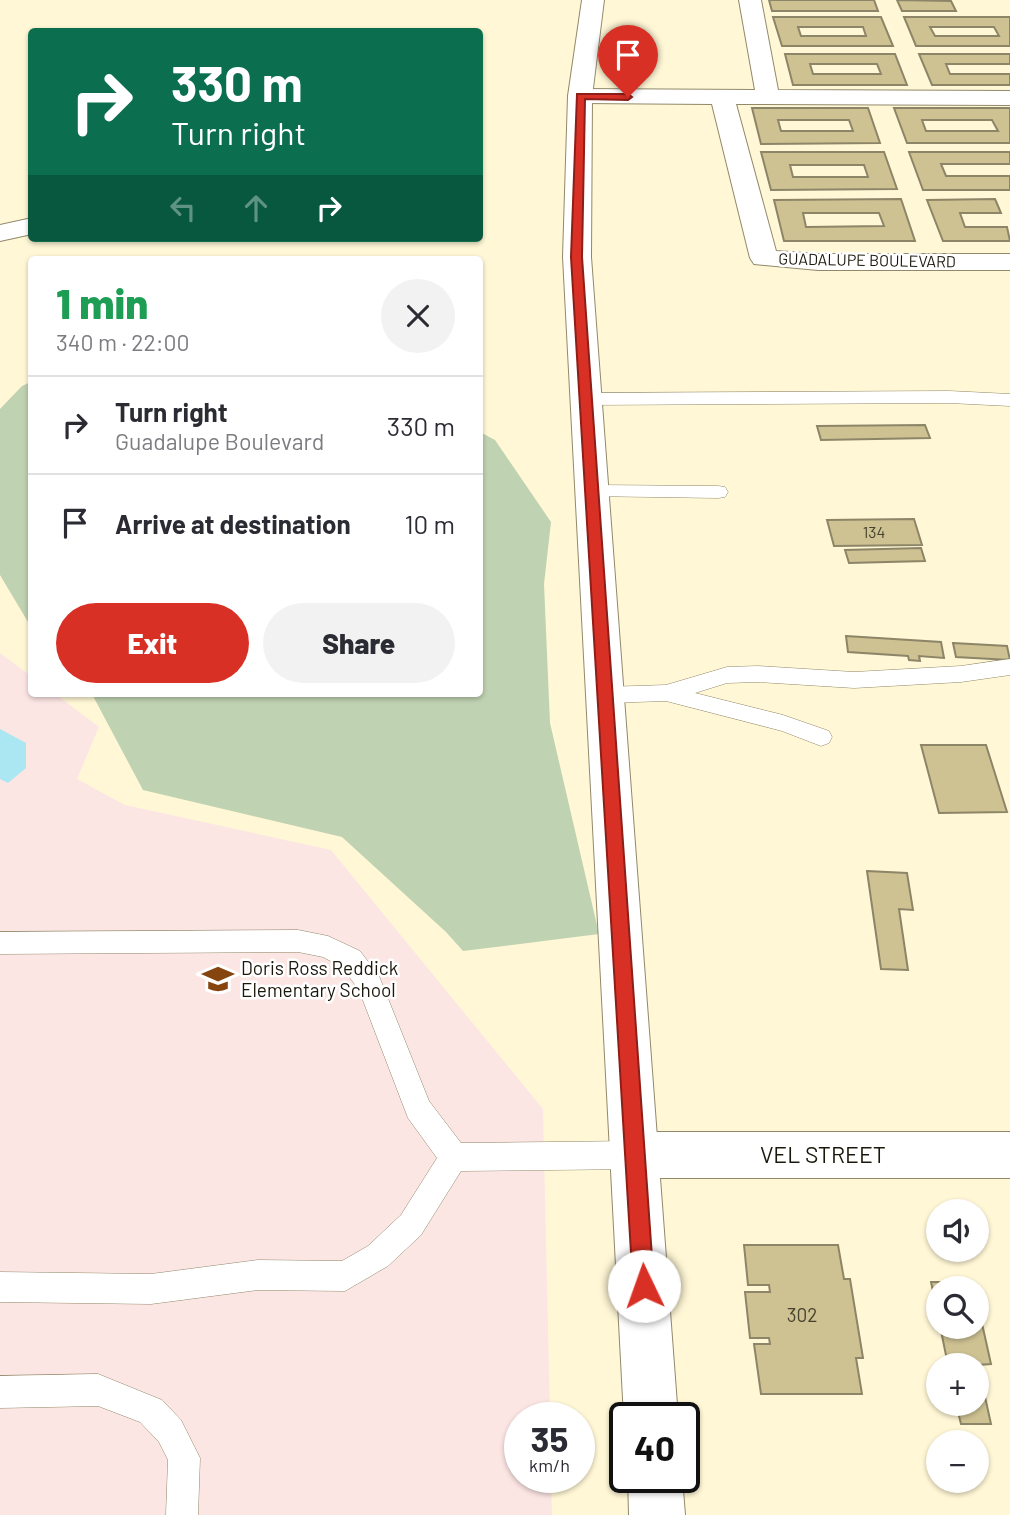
<!DOCTYPE html>
<html lang="en">
<head>
<meta charset="utf-8">
<style>
  :root { --surface:#fff; --page:#f2f2f3; --text:#2b2b33; --muted:#7c7c81; --line:#e1e1e2; --accent:#d93025 }
  body { margin:0; font-family:Barlow,sans-serif; background:var(--page); color:var(--text); height:100vh; display:flex; flex-direction:column; font-size:26px; white-space:nowrap }
  * { box-sizing:border-box; margin:0 }
  p { font-size:23px; color:var(--muted) }
  .icon { flex:none; width:38px; height:38px; fill:none; stroke:currentColor; stroke-width:2; stroke-linecap:round; stroke-linejoin:round }
  .map { position:relative; flex:1; overflow:hidden }
  .panel { position:absolute; left:28px; top:256px; width:455px; height:441px; display:flex; flex-direction:column; background:var(--surface); border-radius:7px; box-shadow:0 2px 5px #0004 }
  .panel>* { flex:none }
  .top-card { position:absolute; left:28px; top:28px; width:455px; height:214px; border-radius:7px; box-shadow:0 2px 5px #0004; background:#0b6e4f; color:#fff; overflow:hidden }
  .buttons { position:absolute; left:926px; top:1199px; display:grid; gap:14px }
  .buttons a { display:grid; place-items:center; width:63px; height:63px; border-radius:50%; background:var(--surface); box-shadow:0 2px 5px #0004; font-size:35px }
  .speed { position:absolute; left:504px; top:1402px; display:flex; gap:14px; font-size:35px; font-weight:700; text-align:center }
  .speed>* { display:grid; place-content:center; width:91px; height:91px; border-radius:50%; background:var(--surface); box-shadow:0 2px 5px #0004; line-height:1 }
  .speed small { font-size:18px; font-weight:400 }
  .speed .limit { border:4px solid #111; border-radius:10px; background:#fff; color:#111 }
  .pin { position:absolute; display:grid; place-items:center; width:60px; height:60px; color:#fff; margin:-72px -30px; border-radius:50% 50% 50% 0; rotate:-45deg; box-shadow:0 0 7px #0007 }
  .pin .icon { rotate:45deg }
  .me { position:absolute; width:77px; margin:-38px; rotate:357deg; stroke-linejoin:round; filter:drop-shadow(0 0 5px #0008) }
  .turn { display:flex; align-items:center; gap:24px; height:147px; padding:0 28px; font-size:32px }
  .turn .icon { width:91px; height:91px; stroke-width:2.5 }
  .turn b { display:block; font-size:49px; line-height:60px }
  .lanes { display:flex; align-items:center; height:66px; padding:0 28px; background:#0003; justify-content:center; gap:35px; direction:ltr }
  .lanes .off { opacity:.35 }
  .round { display:grid; place-items:center; flex:none; width:74px; height:74px; border-radius:37px; background:var(--page) }
  .overview { display:flex; align-items:center; justify-content:space-between; height:119px; padding:0 28px }
  h1 { font-size:42px; font-weight:800; line-height:52px; color:#1e9e55 }
  .button { display:flex; gap:14px; margin-top:auto; padding:14px 28px }
  .button a { flex:1; height:80px; border-radius:42px; background:var(--accent); color:#fff; font-size:28px; font-weight:800; line-height:80px; text-align:center }
  .button a+a { background:var(--page); color:var(--text) }
  ul { padding:0; list-style:none }
  li { display:flex; align-items:center; gap:21px; height:98px; padding:0 28px; border-top:2px solid var(--line) }
  li div { flex:1 }
  li b { display:block; font-size:26px }
  li em { font-style:normal }
  .map>svg:first-child { display:block }
</style>
</head>
<body>
<div class="map">
<svg width="1010" height="1515" viewBox="0 0 1010 1515">
  <rect width="100%" height="100%" fill="#fff7d5"/>
  <path fill="#fce6e4" d="M0 653 31 676 32 693H54L99 727 77 779 125 805 331 850 543 1109 550 1417 520 1418V1477H551L552 1515H0Z"/>
  <g fill="#bfd2b1">
    <path d="M31 382V627L0 575V409L22 386Z"/>
    <path d="M480 432 495 440 551 522 544 584 550 723 599 934 463 951 446 932 342 837 143 790 93 696 88 693H480Z"/>
  </g>
  <path fill="#aae7f2" d="M0 729 26 743V768L8 783 0 779Z"/>
  <g fill="#cec293" stroke="#8d8567" stroke-width="2" fill-rule="evenodd">
    <path d="M769 0H874L878 11H772Z"/>
    <path d="M897 0 951 1 956 11H902Z"/>
    <path d="M773 17H881L893 46H782ZM798 27H863L866 36H801Z"/>
    <path d="M904 17H1010V46H916ZM930 27H994L999 36H935Z"/>
    <path d="M785 54H895L907 85H793ZM810 64H877L881 74H813Z"/>
    <path d="M919 54H1010V64H946L950 74H1010V85H932Z"/>
    <path d="M752 108H868L880 143 761 144ZM778 120H849L853 131H781Z"/>
    <path d="M894 108H1010V143H907ZM922 120H992L998 131H926Z"/>
    <path d="M761 152H884L897 189 771 190ZM790 165H864L868 177H793Z"/>
    <path d="M909 152H1010V164H941L946 176H1010V190H923Z"/>
    <path d="M901 199 915 241H784L774 200ZM803 213H879L884 226 806 227Z"/>
    <path d="M995 199 1001 213H960L965 227H1007L1010 241H943L927 200Z"/>
    <path d="M925 425 930 438 821 440 817 426Z"/>
    <path d="M914 519 922 545 834 546 827 520Z"/>
    <path d="M921 548 925 561 849 563 845 550Z"/>
    <path d="M846 636 941 642 944 658 919 656 920 661 909 660 908 656 848 652Z"/>
    <path d="M953 643 1007 646 1010 660 956 657Z"/>
    <path d="M921 745H986L1007 812 939 813Z"/>
    <path d="M867 871 907 873 913 910 899 909 908 970 881 969Z"/>
    <path d="M744 1245H838L844 1279H850L863 1358H856L862 1394H761L754 1344H770L769 1338H750L745 1292H770L769 1285H748Z"/>
    <path d="M931 1282H968L969 1288H938V1315Z"/>
    <path d="M977 1301 991 1364 978 1365 991 1424H961L956 1404H976V1365H948L940 1326H976Z"/>
  </g>
  <g fill="none" stroke-linecap="round" stroke-linejoin="round">
    <defs>
      <g id="service">
        <path d="M949 391 1010 394V406L949 403 586 405 577 399 586 393Z"/>
        <path d="M592 485 718 486 725 487 728 492 725 497 718 498 585 496 582 491 585 486Z"/>
        <path d="M1010 659V675L961 682 854 688 758 682 727 683 695 693 783 715 829 731 832 737 829 743 821 746 782 731 666 701 606 703 598 701 595 695 598 689 606 687 666 685 727 667 758 666 854 672 961 666Z"/>
        <path d="M298 930 328 936 360 951 379 976 429 1101 461 1143 636 1141 646 1145 650 1155 646 1165 636 1169 461 1171 421 1235 388 1266 345 1291 258 1290 151 1304 0 1302V1272L151 1274 258 1260 342 1261 368 1246 401 1215 437 1158 408 1118 359 990 342 967 323 957 298 952 0 954V932Z"/>
        <path d="M98 1374 162 1400 181 1420 200 1458 198 1515H166L168 1460 159 1442 140 1422 98 1406 0 1408V1376Z"/>
      </g>
      <g id="minor">
        <path d="M739 0H761L778 90 1010 91V105L736 104 776 251 818 254H1010V270H818L754 264 750 258 712 104 580 103 572 101 568 96 572 91 580 89 755 90Z"/>
        <path d="M32 218V234L0 241V225Z"/>
        <path d="M636 1132H1010V1178H636L619 1171 612 1155 619 1139Z"/>
      </g>
      <g id="tertiary">
        <path d="M582 0H604L592 96 591 257 678 1418H624L563 257 568 96Z"/>
        <path d="M628 1477H682L685 1515H629Z"/>
      </g>
    </defs>
    <use href="#service" stroke="#91896a" stroke-width="1"/>
    <use href="#minor" stroke="#91896a" stroke-width="2"/>
    <use href="#tertiary" stroke="#91896a" stroke-width="2"/>
    <use href="#service" fill="#fff" fill-rule="evenodd"/>
    <use href="#minor" fill="#fff" fill-rule="evenodd"/>
    <use href="#tertiary" fill="#fff" fill-rule="evenodd"/>
  </g>
  <path fill="#d93025" stroke="#8d1f18" stroke-width="2" d="M577 94H628L632 97 628 100 585 99 582 257 654 1286 651 1294 644 1297 636 1294 633 1286 571 257Z"/>
  <defs>
    <symbol id="school-bare" viewBox="-9 -9 18 18"><path d="M0-5L7-2L0 1L-7-2ZM-4 1L0 2.5L4 1V4Q0 6-4 4Z" fill="#86450e" stroke="#fff" stroke-width="2.5" paint-order="stroke"/></symbol>
  </defs>
  <g fill-rule="evenodd">
    <use href="#school-bare" x="196" y="957" width="44" height="44"/>
  </g>
  <g text-anchor="middle" stroke-width="5" stroke-linejoin="round" paint-order="stroke">
    <g font-size="16" fill="#1a170b" stroke="#fff">
      <text transform="translate(867 260) rotate(1)" y="6">GUADALUPE BOULEVARD</text>
    </g>
    <g font-size="16" fill="#47422d">
      <text x="874" y="538">134</text>
    </g>
    <g font-size="19" fill="#1a170b" stroke="#fff" text-anchor="start">
      <text x="241" y="975">Doris Ross Reddick<tspan x="241" dy="22">Elementary School</tspan></text>
    </g>
    <g font-size="19" fill="#47422d">
      <text x="802" y="1322">302</text>
    </g>
    <g font-size="23" fill="#1a170b" stroke="#fff">
      <text x="823" y="1163">VEL STREET</text>
    </g>
  </g>
</svg>
<div class="buttons">
<a><svg class="icon" aria-label="sound" viewBox="0 0 24 24"><path d="M4 9h4l5-4v14l-5-4H4zM17 9q2 3 0 6"/></svg></a>
<a><svg class="icon" aria-label="search" viewBox="0 0 24 24"><circle cx="10" cy="10" r="6"/><path d="M15 15l6 6"/></svg></a>
<a>+</a>
<a>−</a>
</div>
<div class="speed"><div>35<small>km/h</small></div><div class="limit">40</div></div>
<div class="pin" style="left:628px;top:97px;background:#d93025"><svg class="icon" aria-label="arrive" viewBox="0 0 24 24"><path d="M6 21V4h12l-3 4 3 4H6"/></svg></div>
<svg class="me" style="left:644px;top:1286px" viewBox="-20 -20 40 40"><circle r="19" fill="#fff"/><path d="M0-13L10 11 0 6-10 11z" fill="#d93025"/></svg>
<div class="top-card">
<div class="turn"><svg class="icon" aria-label="right" viewBox="0 0 24 24"><path d="M7 20v-9h11M14 6l5 5-5 5"/></svg><div><b>330 m</b>Turn right</div></div>
<div class="lanes"><svg class="icon off" aria-label="left" viewBox="0 0 24 24"><path d="M17 20v-9H6M10 6l-5 5 5 5"/></svg><svg class="icon off" aria-label="ahead" viewBox="0 0 24 24"><path d="M12 20V5M6 11l6-6 6 6"/></svg><svg class="icon" aria-label="right" viewBox="0 0 24 24"><path d="M7 20v-9h11M14 6l5 5-5 5"/></svg></div>
</div>
<section class="panel">
<div class="overview"><div><h1>1 min</h1><p>340 m · 22:00</p></div><a class="round"><svg class="icon" aria-label="close" viewBox="0 0 24 24"><path d="M6 6l12 12M18 6L6 18"/></svg></a></div>
<ul>
<li><svg class="icon" aria-label="right" viewBox="0 0 24 24"><path d="M7 20v-9h11M14 6l5 5-5 5"/></svg><div><b>Turn right</b><p>Guadalupe Boulevard</p></div><em>330 m</em></li>
<li><svg class="icon" aria-label="arrive" viewBox="0 0 24 24"><path d="M6 21V4h12l-3 4 3 4H6"/></svg><div><b>Arrive at destination</b></div><em>10 m</em></li>
</ul>
<div class="button"><a>Exit</a><a>Share</a></div>
</section>
</div>
</body>
</html>
